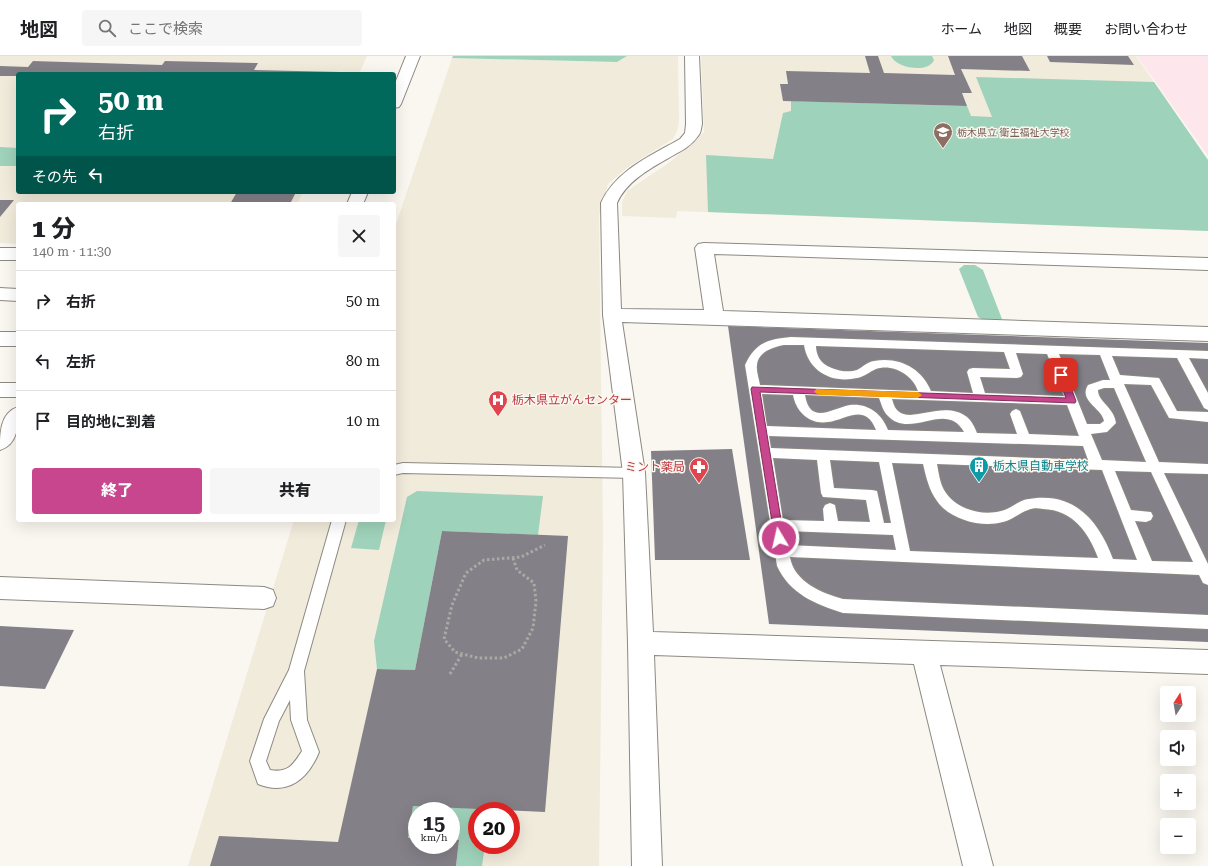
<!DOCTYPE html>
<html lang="ja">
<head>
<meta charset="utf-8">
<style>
  :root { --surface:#fff; --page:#f6f6f6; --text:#202124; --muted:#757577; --line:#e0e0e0; --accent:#c7468e }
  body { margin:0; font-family:"Roboto Serif","Noto Sans JP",serif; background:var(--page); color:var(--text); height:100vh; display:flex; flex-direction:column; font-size:15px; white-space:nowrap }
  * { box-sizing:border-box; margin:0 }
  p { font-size:13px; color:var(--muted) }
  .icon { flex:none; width:22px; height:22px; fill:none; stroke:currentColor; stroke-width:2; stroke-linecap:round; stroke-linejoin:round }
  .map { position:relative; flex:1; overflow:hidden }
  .sheet { position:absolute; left:16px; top:146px; width:380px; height:320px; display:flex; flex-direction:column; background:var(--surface); border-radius:4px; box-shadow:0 4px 16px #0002 }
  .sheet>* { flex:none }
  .top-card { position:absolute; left:16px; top:16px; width:380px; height:122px; border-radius:4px; box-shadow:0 4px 16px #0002; background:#00695c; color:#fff; overflow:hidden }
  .needle { width:26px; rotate:11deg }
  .fabs { position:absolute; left:1160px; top:630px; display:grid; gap:8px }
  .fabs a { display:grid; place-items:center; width:36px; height:36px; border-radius:4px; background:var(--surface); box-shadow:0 4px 16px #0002; font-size:20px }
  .speed { position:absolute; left:408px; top:746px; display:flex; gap:8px; font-size:20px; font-weight:700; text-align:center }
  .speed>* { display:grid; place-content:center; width:52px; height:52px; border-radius:50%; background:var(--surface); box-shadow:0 4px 16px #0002; line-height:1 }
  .speed small { font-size:10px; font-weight:400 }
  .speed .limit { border:6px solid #d22; background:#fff; color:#111 }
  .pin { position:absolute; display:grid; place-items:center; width:34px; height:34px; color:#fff; margin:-17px; border-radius:8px; box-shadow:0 2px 6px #0006 }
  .me { position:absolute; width:44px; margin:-22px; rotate:351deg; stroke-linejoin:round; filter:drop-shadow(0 0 3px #0008) }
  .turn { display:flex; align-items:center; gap:14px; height:84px; padding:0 16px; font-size:18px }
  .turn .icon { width:52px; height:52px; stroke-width:2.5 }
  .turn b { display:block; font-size:28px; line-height:34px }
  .then { display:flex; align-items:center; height:38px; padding:0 16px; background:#0003; gap:8px; font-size:15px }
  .round { display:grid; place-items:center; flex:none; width:42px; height:42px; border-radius:4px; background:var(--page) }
  .summary { display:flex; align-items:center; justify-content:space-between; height:68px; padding:0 16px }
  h1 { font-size:24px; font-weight:800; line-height:30px }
  .action { display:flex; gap:8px; margin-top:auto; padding:8px 16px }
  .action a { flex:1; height:46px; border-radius:4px; background:var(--accent); color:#fff; font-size:16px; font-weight:800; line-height:46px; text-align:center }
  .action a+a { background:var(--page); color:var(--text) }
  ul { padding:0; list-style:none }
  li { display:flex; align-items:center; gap:12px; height:60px; padding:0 16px; border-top:1px solid var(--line) }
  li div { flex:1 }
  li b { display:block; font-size:15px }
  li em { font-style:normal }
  header { display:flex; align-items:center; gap:24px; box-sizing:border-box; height:56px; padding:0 20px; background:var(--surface); border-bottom:1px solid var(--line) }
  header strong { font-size:19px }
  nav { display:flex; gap:22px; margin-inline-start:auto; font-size:14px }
  .search { width:280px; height:36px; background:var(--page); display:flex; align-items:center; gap:10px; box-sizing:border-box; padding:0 14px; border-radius:4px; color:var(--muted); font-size:15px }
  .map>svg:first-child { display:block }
</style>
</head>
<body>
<header>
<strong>地図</strong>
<div class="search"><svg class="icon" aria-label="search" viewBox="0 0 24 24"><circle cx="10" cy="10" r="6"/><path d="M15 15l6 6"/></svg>ここで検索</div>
<nav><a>ホーム</a><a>地図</a><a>概要</a><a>お問い合わせ</a></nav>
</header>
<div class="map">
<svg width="1208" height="810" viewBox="0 0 1208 810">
  <rect width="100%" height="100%" fill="#faf7f0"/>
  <path fill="#fde7ec" d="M1137 0H1208V100Z"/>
  <g fill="#f1ebdc" fill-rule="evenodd">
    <path d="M0 0H367L359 18H18V136H303L297 148H18V188L0 187Z"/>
    <path d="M627 0H678L679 65 677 75 673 83 628 111 608 128 599 159 603 477 599 810H188L294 464H394V174L452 2 617 6ZM417 755H451V789H417ZM477 755H511V789H477Z"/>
    <path d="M701 0H1136L1208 104V175L677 155 676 162 622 160V146L627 135 670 106 704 76Z"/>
  </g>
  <g fill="#9fd2ba">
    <path d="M453 0H627L617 6 452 2Z"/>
    <path d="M891 0H932L934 4C928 18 896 12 891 0Z"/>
    <path d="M976 21 1154 26 1208 104V175L708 156 706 99 773 103 783 57 791 55V45L967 50 971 60 992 61Z"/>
    <path d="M0 91 18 92V110H0Z"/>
    <path d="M964 209H975L983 214 1002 263 992 268 978 261 959 213Z"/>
    <path d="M417 435 543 440 538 479 442 475 415 614 377 613 374 585 407 441Z"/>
    <path d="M359 464H386L379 494 351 492Z"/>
    <path d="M413 750 490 753V755H477V789H485L482 810H456L459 785 451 784V755H417V782H408Z"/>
  </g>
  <g fill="#838187">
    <path d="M865 0H878L884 17 955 19 948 0H1022L1030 15 961 13 972 37H962L967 50 783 45 780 28H788L786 15 870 17Z"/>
    <path d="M1047 0H1128L1134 9 1050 6Z"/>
    <path d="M33 5 162 9 165 5 258 7 254 14 340 16V18H18V20H0V10L28 11Z"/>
    <path d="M237 136H296L290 148H230Z"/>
    <path d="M0 144H14L0 161Z"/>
    <path d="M728 270 1208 287V586L769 568Z"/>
    <path d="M732 393 750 504H655L651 395Z"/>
    <path d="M442 475 568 480 545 756 413 750 408 782H417V789H451V784H459L456 810H210L219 780 338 786 377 613 415 614Z"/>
    <path d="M0 570 74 574 45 633 0 630Z"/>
  </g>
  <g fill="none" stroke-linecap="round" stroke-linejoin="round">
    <defs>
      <g id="lane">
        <path d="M791 281 1208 295V303L1189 302 1208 337V354L1204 352 1177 302 1112 300 1120 319 1159 322 1177 355 1208 356V366L1169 362 1151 329 1124 328 1159 406 1208 408V418L1164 417 1208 508V529L1203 527 1199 519 790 501C794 526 822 537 843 543L1208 559V573L843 557C815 548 790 538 777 510L745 309C755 287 768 283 791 281ZM784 289H804C808 315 832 328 857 322 864 321 869 316 876 313 892 307 913 319 918 335L760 329C759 323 756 315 757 309 758 296 773 291 784 289ZM816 290 1004 296 1010 313 973 312 969 313 967 316 973 337 931 335C922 312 898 300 874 305 867 306 863 311 857 314 846 318 825 313 819 302 817 298 816 294 816 290ZM1016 297 1047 298 1064 340 985 337 980 321 1017 322 1021 321 1023 318ZM1059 298 1100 299 1110 324H1103L1088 329C1078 345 1102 352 1104 365L1100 368H1087ZM1104 332H1114L1146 406 1102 404 1091 378 1107 376 1116 367C1114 351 1098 346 1098 334ZM762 338 793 339C796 356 810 369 828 366 846 364 865 346 876 374L767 370ZM805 339 879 342C881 347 883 355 887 359 910 385 946 343 964 376L888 374C882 358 868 347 850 349 833 352 810 370 805 339ZM892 343 1067 349 1079 380 1029 378 1020 355 1016 353 1012 355 1010 358 1017 378 977 377C975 372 972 365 967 361 943 343 911 369 897 354 894 351 893 346 892 343ZM769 380 1083 390 1088 404 771 392ZM773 402 817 404 821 437 823 441 866 444 870 466 838 465 835 449 830 447 825 449 823 453 824 465 783 464ZM830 404 879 406 891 467H884L877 435 872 434 834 432ZM892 407 923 408C926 421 929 434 937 445 950 464 982 472 1003 466 1013 464 1019 457 1028 454 1032 452 1038 452 1043 453 1073 454 1089 477 1098 502L910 495ZM937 408 1102 414 1137 504 1113 503C1099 465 1074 435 1029 443 1018 444 1011 453 1001 455 983 460 958 454 946 437 940 429 939 418 937 408ZM1115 415 1151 416 1193 506 1152 505 1135 465 1146 466 1151 464 1153 460 1151 456 1131 454ZM785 475 893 479 896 494 788 489Z"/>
        <path d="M403 407 634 412 639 413 641 417 639 421 634 422 403 417 394 419V409Z"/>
        <path d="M332 464H346L304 615 307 664 319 696C308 723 288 740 258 728L250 705 264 663 289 614ZM290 644 291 664 302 695C293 709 288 717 270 714L266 705 279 665Z"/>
      </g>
      <g id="street">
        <path d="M406 0H420L401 48 399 51 394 52V30Z"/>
        <path d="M685 0H699L702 68C701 72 701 77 698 80 692 89 683 94 674 99 653 111 627 124 617 147L621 253 704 254 695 192 698 188 704 187 1208 202V214L714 198 723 255 1208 271V285L622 266 645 417 653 576 1208 594V618L940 609 993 810H963L914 608 654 599 662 810H632L628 587 623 417 603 259 601 147C615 115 650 100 680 83L685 77 686 68Z"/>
        <path d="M352 136H368L363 148H347Z"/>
        <rect x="0" y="192" width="18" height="12"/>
        <path d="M0 232 18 233V245L0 244Z"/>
        <rect x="0" y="276" width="18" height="14"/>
        <rect x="0" y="327" width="18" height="14"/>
        <path d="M18 351C18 368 19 388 0 394 0 377 0 357 18 351Z"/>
        <path d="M0 521 264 531 273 534 276 542 273 550 264 553 0 543Z"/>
      </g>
    </defs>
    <use href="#lane" stroke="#8c8982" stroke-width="2"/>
    <use href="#street" stroke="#8c8982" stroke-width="2"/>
    <g stroke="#aba9a4" stroke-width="3" stroke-dasharray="2.5 2.5" stroke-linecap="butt">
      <path d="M513 502 517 514 534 527 536 545 533 572 522 593 504 602H478L455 596 444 583 452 549 466 517 484 504 521 501 545 489"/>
      <path d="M450 618 462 598"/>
    </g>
    <use href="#lane" fill="#fff" fill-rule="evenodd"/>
    <use href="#street" fill="#fff" fill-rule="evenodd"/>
  </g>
  <path fill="#c7468e" stroke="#812e5c" d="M1061 316 1066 319 1076 345 1075 347 760 336 784 482 782 485H775L751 333 752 331 1066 342 1057 319Z"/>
  <path fill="#f59e0b" d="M816 333 918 336 922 339 918 342 819 339 814 336Z"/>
  <defs>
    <symbol id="university-pin" viewBox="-11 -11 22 30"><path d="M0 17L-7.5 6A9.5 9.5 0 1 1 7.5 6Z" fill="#8d6e63" stroke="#faf7f0"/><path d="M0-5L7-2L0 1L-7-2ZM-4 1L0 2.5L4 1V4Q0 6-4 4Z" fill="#fff"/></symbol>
    <symbol id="hospital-pin" viewBox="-11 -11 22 30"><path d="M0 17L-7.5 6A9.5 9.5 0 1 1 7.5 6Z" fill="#e0444e" stroke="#faf7f0"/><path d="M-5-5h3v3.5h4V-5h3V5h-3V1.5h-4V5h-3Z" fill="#fff"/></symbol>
    <symbol id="building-pin" viewBox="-11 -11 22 30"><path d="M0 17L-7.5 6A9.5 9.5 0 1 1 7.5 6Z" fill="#0f9aa8" stroke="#faf7f0"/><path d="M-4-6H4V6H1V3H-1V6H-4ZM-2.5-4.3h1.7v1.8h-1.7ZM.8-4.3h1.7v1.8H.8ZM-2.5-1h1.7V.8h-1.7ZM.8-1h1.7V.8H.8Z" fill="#fff"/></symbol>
    <symbol id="pharmacy-pin" viewBox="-11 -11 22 30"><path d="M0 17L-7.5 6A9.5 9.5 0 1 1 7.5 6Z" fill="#e0444e" stroke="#faf7f0"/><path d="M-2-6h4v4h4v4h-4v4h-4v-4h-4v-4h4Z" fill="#fff"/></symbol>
  </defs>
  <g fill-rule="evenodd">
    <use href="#university-pin" x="932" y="65" width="22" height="30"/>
    <use href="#hospital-pin" x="487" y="333" width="22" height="30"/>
    <use href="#building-pin" x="968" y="399" width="22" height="30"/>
    <use href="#pharmacy-pin" x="688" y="400" width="22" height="30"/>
  </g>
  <g text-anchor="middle" stroke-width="3" stroke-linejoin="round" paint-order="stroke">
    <g font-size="10" fill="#785e54" stroke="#faf7f0" text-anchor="start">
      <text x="957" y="80">栃木県立 衛生福祉大学校</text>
    </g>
    <g font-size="12" fill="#be3a42" stroke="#faf7f0" text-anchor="start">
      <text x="512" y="348">栃木県立がんセンター</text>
      <text x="685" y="415" text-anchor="end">ミント薬局</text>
    </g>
    <g font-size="12" fill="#0d838f" stroke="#faf7f0" text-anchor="start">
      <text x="993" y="414">栃木県自動車学校</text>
    </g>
  </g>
</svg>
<div class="fabs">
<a><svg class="needle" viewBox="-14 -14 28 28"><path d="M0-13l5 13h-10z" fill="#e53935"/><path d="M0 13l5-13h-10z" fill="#757577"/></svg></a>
<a><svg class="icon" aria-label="sound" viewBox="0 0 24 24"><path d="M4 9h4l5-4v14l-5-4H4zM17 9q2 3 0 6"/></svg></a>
<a>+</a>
<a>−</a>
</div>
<div class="speed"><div>15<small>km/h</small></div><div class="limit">20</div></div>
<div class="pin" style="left:1061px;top:319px;background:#d93025"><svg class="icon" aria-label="arrive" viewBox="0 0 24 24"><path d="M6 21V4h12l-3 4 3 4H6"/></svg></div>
<svg class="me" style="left:779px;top:482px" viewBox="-20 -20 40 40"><circle r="17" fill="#c7468e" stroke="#fff" stroke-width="3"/><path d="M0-11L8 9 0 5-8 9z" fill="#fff"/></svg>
<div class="top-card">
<div class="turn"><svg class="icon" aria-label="right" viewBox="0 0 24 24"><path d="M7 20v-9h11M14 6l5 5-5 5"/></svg><div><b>50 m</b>右折</div></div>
<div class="then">その先<svg class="icon" aria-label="left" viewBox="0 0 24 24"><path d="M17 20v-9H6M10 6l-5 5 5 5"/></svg></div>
</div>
<section class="sheet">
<div class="summary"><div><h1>1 分</h1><p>140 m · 11:30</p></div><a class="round"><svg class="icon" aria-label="close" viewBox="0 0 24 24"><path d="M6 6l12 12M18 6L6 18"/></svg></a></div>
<ul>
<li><svg class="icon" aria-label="right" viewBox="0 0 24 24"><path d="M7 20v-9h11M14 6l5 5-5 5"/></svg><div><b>右折</b></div><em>50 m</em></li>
<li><svg class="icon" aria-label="left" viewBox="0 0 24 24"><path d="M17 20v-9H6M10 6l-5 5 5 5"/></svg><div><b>左折</b></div><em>80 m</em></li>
<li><svg class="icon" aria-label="arrive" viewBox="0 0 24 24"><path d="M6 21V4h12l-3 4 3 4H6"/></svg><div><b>目的地に到着</b></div><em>10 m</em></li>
</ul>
<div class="action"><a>終了</a><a>共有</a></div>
</section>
</div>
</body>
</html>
